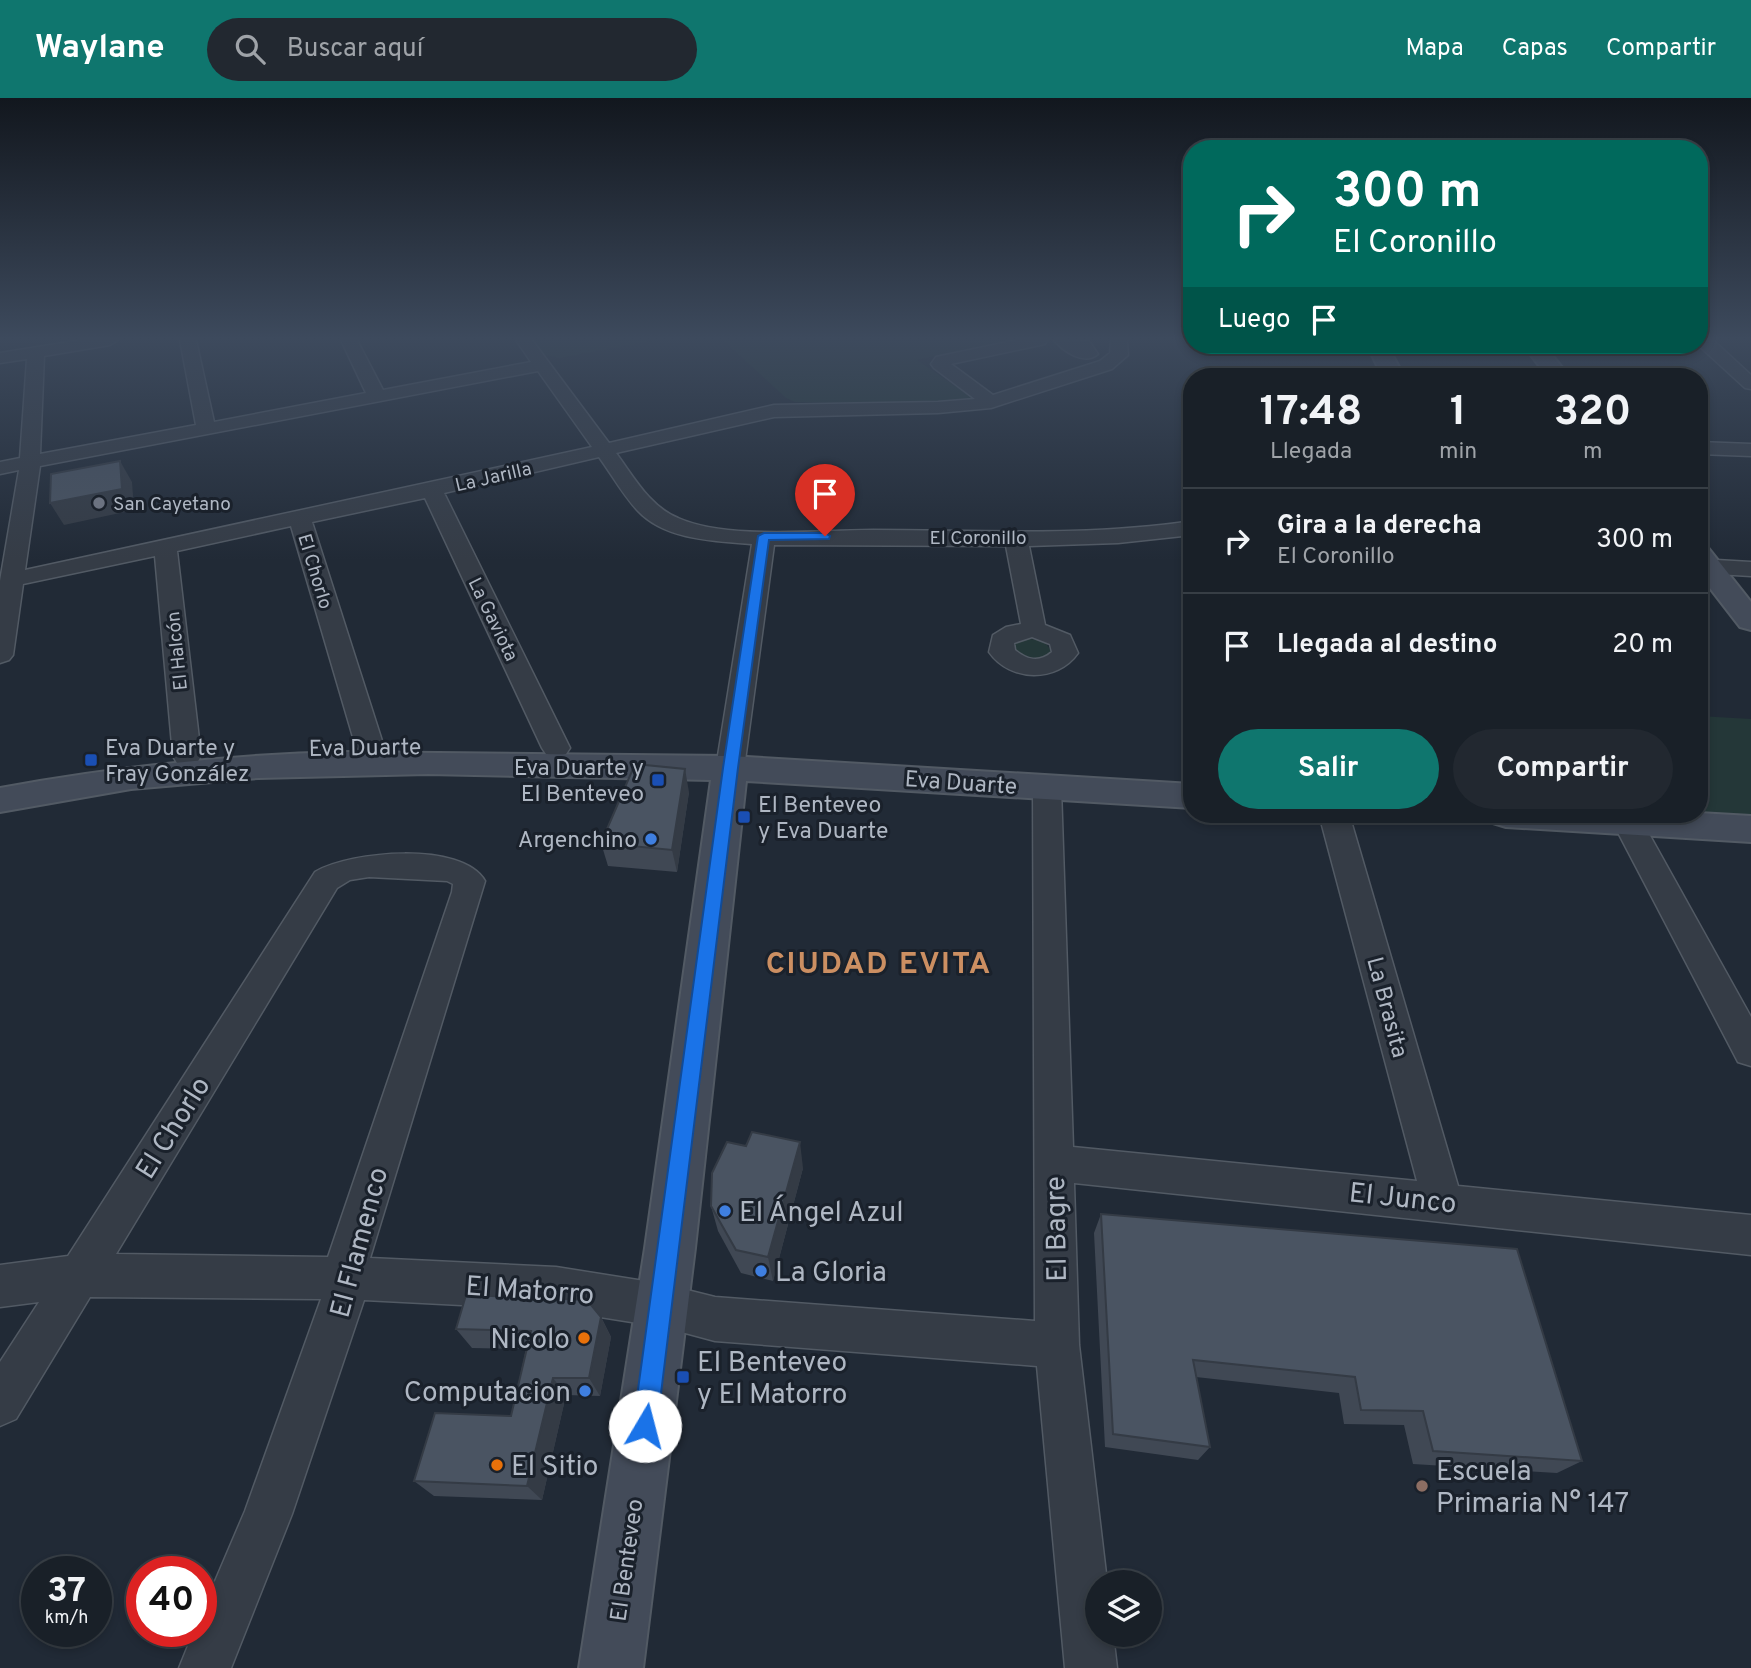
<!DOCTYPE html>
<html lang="es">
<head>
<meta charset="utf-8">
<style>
  :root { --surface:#192028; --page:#222830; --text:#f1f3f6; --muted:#9fa3a8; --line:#373e45; --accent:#0f766e }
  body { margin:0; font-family:Overpass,sans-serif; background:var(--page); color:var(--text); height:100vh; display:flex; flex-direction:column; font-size:26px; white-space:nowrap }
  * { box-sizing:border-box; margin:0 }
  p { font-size:23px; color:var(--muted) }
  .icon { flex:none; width:38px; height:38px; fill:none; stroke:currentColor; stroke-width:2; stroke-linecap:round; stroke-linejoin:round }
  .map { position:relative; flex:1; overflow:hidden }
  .panel { position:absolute; left:1183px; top:270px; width:525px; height:455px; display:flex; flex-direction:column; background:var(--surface); border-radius:28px; box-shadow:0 4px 10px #0003,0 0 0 2px var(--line) }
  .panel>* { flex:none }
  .banner { position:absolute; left:1183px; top:42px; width:525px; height:214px; border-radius:28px; box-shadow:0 4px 10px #0003,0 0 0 2px var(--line); background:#00695c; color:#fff; overflow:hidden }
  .controls { position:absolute; left:1085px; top:1472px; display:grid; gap:14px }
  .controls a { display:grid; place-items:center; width:77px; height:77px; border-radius:50%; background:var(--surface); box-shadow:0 4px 10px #0003,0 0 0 2px var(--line); font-size:35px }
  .speed { position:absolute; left:21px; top:1458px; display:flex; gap:14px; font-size:35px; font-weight:700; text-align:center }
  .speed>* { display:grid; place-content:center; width:91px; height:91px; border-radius:50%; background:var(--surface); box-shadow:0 4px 10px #0003,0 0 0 2px var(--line); line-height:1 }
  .speed small { font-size:18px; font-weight:400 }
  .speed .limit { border:10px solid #d22; background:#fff; color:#111 }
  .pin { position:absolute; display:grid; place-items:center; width:60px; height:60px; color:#fff; margin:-72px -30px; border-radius:50% 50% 50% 0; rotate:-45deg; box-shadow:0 0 7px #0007 }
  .pin .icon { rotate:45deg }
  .me { position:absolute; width:77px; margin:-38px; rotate:8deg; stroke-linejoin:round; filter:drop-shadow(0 0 5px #0008) }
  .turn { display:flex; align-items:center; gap:24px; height:147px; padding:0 35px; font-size:32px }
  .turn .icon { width:91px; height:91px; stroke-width:2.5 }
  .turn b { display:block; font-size:49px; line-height:60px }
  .then { display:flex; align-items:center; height:66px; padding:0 35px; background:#0003; gap:14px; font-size:26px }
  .eta { display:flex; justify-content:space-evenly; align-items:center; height:119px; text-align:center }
  .eta b { font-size:42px; font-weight:700; line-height:49px }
  .primary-button { display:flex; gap:14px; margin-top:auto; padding:14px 35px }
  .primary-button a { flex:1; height:80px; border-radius:42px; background:var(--accent); color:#fff; font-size:28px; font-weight:700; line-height:80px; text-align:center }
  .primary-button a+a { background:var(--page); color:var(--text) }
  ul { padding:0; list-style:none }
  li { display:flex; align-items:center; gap:21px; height:105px; padding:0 35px; border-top:2px solid var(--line) }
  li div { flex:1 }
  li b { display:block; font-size:26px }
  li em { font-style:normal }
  header { display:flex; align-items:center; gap:42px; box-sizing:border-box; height:98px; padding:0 35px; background:var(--accent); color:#fff }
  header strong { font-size:33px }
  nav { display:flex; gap:38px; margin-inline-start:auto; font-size:24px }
  .search { width:490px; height:63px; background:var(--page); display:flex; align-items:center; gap:18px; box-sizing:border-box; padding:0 24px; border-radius:38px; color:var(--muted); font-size:26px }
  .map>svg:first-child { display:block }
</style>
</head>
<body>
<header>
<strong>Waylane</strong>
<div class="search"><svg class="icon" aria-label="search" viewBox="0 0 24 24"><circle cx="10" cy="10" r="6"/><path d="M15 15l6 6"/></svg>Buscar aquí</div>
<nav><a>Mapa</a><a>Capas</a><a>Compartir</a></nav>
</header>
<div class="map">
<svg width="1751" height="1570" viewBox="0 0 1751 1570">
  <rect width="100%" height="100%" fill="#212a36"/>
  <g fill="#243738">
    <path d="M530 242H656L560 260 540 256Z"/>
    <path d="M723 242H1010L917 262 977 303 942 307 795 304 786 300Z"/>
    <path d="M1024 540 1044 543 1053 555 1046 562H1020L1011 547Z"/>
    <path d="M1699 618 1751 621V719L1699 715Z"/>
  </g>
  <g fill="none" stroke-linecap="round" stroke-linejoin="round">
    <defs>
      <g id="street">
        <path d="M81 242H118L110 247 44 258 40 356 196 327 180 242H196L214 324 366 295 341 242H357L383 292 531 264 516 242H532L609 345 774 307 938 304 975 301 934 270 931 266 936 259 1017 242H1047L1045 246 951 266 993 297 1100 263 1110 255 1111 242H1127L1128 257 1112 271 991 310 938 315 774 319 616 355C634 379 649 408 678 420 727 442 818 432 873 432 980 432 1085 439 1192 423V437L1118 445 1029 448 1045 527 1070 537 1078 555C1057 585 1010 584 989 554L993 537 1006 529 1021 526 1006 448 774 447 744 670 740 677 730 679 720 677 716 670 752 446C715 443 665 442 638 413 623 397 612 377 599 359L444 395 570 650 566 656 556 659 546 656 542 650 425 400 312 424 383 646 379 652 369 655 359 652 355 646 291 428 177 453 201 658 197 665 187 667 177 665 173 658 155 458 23 486 13 557 9 562 0 565V483L19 372 0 376V364L20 360 27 261 0 265V255ZM538 273 592 349 25 472 40 368ZM1032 539 1050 546 1052 554C1039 565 1027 562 1015 552L1014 545Z"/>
        <path d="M1054 242 1089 243 1098 256C1084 268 1063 253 1054 242Z"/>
        <path d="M1699 242H1713L1751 277V291L1745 290 1698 247Z"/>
        <path d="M1699 344 1751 346V358L1699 356Z"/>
        <path d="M1699 461 1751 464V478L1699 475Z"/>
        <path d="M1047 680 1057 683 1061 690 1073 1049 1417 1083 1319 716H1349L1458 1088 1751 1117V1157L1074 1085 1079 1247 1107 1484H1097V1536H1113L1117 1570H1065L1037 1268 715 1243 663 1229 556 1212 364 1202 292 1416 231 1570H179L194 1533H201V1516L245 1413 321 1201 90 1199 16 1321 0 1328V1264L39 1204 0 1209V1167L68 1158 315 774C350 753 462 743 485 783L370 1160 556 1169 663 1186 715 1199 1035 1223 1033 690 1037 683ZM369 779 447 783 453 786 452 794 328 1159 116 1156 337 790 350 782Z"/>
        <path d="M1616 716H1638L1751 919V968L1738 964 1612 723Z"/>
      </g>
      <g id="secondary">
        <path d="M1367 247H1387L1404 278H1382Z"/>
        <path d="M1523 247H1544L1569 278H1547Z"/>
        <path d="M1699 449 1709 451 1751 504V532L1740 529 1699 476Z"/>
        <path d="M343 654 730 658 1192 686V710L746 683 695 1150 643 1570H579L645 1150 711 682 428 676 258 680 131 691 0 714V690C114 669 227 657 343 654Z"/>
        <path d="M1699 715 1751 718V744L1506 729 1493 725 1488 716Z"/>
      </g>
    </defs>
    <use href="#street" stroke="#525a64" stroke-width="3"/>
    <use href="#secondary" stroke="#525a64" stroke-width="4"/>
    <use href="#street" fill="#353c46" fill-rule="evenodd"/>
    <use href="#secondary" fill="#434b59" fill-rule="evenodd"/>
  </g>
  <g fill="#404854">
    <path d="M689 694 677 774 608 768 601 745Z"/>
    <path d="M803 1070 773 1183 741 1175 718 1133 711 1108Z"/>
    <path d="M1101 1116 1582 1363 1557 1375 1413 1366 1404 1327 1344 1326 1339 1295 1196 1279 1210 1349 1198 1362 1105 1349 1094 1135Z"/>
    <path d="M601 1219 611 1239 600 1298 566 1297 542 1402 434 1398 414 1383 511 1318 526 1251 472 1250 456 1231Z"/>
  </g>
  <g fill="#343b45">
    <path d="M120 363 132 384 134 412 64 427 50 405Z"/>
    <path d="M685 671 689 694 677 774 672 752Z"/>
    <path d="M800 1044 803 1070 773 1183 768 1159Z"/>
    <path d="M601 1219 611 1239 600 1298 589 1280Z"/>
    <path d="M553 1280 566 1297 542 1402 527 1388Z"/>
  </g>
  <g fill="#4a5462" stroke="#343b45" stroke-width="2">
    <path d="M120 363 122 391 50 405 51 376Z"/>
    <path d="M635 666 685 671 672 752 601 745Z"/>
    <path d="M752 1034 800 1044 768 1159 736 1152 711 1108 712 1075 727 1044 746 1048Z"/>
    <path d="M1101 1116 1517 1151 1582 1363 1433 1353 1423 1313 1361 1312 1355 1279 1193 1262 1210 1349 1113 1336Z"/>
    <path d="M466 1197 587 1202 601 1219 589 1280H553L527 1388 414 1383 435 1315 511 1318 531 1233 456 1231Z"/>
  </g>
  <linearGradient id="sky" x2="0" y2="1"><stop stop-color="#12171e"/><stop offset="0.52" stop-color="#3d4a5d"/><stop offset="1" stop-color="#3d4a5d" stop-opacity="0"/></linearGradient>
  <rect width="1751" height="462" fill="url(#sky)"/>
  <path fill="#1a73e8" stroke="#114b97" stroke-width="2" d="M825 435 830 438 829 441 769 442 738 670 657 1328 653 1336 645 1339 637 1336 633 1328 723 670 758 438 764 435Z"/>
  <circle fill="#6b7280" stroke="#1a212b" stroke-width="2.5" cx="99" cy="405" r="7"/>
  <g fill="#1a4fb4" stroke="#1a212b" stroke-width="2.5">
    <rect x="84" y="655" width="14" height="14" rx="3.5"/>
    <rect x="651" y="675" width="14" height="14" rx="3.5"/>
    <rect x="737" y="712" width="14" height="14" rx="3.5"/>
    <rect x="676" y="1272" width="14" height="14" rx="3.5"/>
  </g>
  <g fill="#3f7fe0" stroke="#1a212b" stroke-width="2.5">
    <circle cx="651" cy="741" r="7"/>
    <circle cx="725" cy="1113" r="7"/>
    <circle cx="761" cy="1173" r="7"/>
    <circle cx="585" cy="1293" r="7"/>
  </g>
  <g fill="#e8710a" stroke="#1a212b" stroke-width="2.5">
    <circle cx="584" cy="1240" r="7"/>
    <circle cx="497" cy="1367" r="7"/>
  </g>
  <circle fill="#8d6e63" stroke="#1a212b" stroke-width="2.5" cx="1422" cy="1388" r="7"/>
  <g text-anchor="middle" stroke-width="6" stroke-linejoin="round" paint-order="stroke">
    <g font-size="19" fill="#afb7c3" stroke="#1a212b">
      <text transform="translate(493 378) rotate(-13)" y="7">La Jarilla</text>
      <text x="978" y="446">El Coronillo</text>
      <text transform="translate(316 473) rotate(73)" y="7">El Chorlo</text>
      <text transform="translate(494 521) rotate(64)" y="7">La Gaviota</text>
      <text transform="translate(176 553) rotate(-96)" y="7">El Halcón</text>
    </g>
    <g font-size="19" fill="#afb7c3" stroke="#1a212b" text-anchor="start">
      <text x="113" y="412">San Cayetano</text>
    </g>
    <g font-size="23" fill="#afb7c3" stroke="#1a212b" text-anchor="start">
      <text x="105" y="657">Eva Duarte y<tspan x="105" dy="26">Fray González</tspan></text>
      <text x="644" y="677" text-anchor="end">Eva Duarte y<tspan x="644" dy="26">El Benteveo</tspan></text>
      <text x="758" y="714">El Benteveo<tspan x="758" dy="26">y Eva Duarte</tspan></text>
      <text x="637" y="749" text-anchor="end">Argenchino</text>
    </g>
    <g font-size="23" fill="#afb7c3" stroke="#1a212b">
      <text transform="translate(365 649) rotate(-1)" y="8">Eva Duarte</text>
      <text transform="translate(961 684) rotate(4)" y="8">Eva Duarte</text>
      <text transform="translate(1388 909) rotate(75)" y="8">La Brasita</text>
      <text transform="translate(626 1462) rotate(-82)" y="8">El Benteveo</text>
    </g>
    <g font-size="28" fill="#afb7c3" stroke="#1a212b">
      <text transform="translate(172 1029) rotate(-58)" y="10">El Chorlo</text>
      <text transform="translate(1403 1099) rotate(6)" y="10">El Junco</text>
      <text transform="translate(1055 1131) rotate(-91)" y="10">El Bagre</text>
      <text transform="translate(358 1144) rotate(-75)" y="10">El Flamenco</text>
      <text transform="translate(530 1191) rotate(4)" y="10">El Matorro</text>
    </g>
    <g font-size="28" fill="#afb7c3" stroke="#1a212b" text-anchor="start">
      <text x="739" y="1123">El Ángel Azul</text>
      <text x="775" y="1183">La Gloria</text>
      <text x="570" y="1250" text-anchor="end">Nicolo</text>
      <text x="697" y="1273">El Benteveo<tspan x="697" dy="32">y El Matorro</tspan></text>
      <text x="571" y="1303" text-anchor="end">Computacion</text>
      <text x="511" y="1377">El Sitio</text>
      <text x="1436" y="1382">Escuela<tspan x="1436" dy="32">Primaria N° 147</tspan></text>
    </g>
    <g font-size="30" font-weight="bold" letter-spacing="2" fill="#cc8f62" stroke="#1a212b">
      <text x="879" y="875">CIUDAD EVITA</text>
    </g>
  </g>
</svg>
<div class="controls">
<a><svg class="icon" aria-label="layers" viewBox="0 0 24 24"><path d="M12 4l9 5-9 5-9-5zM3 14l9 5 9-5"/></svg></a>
</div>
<div class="speed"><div>37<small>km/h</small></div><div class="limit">40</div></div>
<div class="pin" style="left:825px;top:438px;background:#d93025"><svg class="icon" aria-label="arrive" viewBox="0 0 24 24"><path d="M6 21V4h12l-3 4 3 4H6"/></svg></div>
<svg class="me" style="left:645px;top:1328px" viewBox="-20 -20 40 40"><circle r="19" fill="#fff"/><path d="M0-13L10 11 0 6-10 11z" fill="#1a73e8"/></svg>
<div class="banner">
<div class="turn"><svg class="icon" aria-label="right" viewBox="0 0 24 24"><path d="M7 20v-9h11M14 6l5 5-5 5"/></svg><div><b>300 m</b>El Coronillo</div></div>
<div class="then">Luego<svg class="icon" aria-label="arrive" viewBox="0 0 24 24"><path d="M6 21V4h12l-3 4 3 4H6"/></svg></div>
</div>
<section class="panel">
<div class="eta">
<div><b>17:48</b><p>Llegada</p></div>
<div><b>1</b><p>min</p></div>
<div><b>320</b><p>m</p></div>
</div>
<ul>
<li><svg class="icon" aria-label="right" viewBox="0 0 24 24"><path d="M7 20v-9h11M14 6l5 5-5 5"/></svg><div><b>Gira a la derecha</b><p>El Coronillo</p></div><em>300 m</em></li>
<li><svg class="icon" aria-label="arrive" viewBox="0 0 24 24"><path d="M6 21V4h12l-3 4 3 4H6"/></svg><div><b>Llegada al destino</b></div><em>20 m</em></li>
</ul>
<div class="primary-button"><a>Salir</a><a>Compartir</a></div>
</section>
</div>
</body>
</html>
